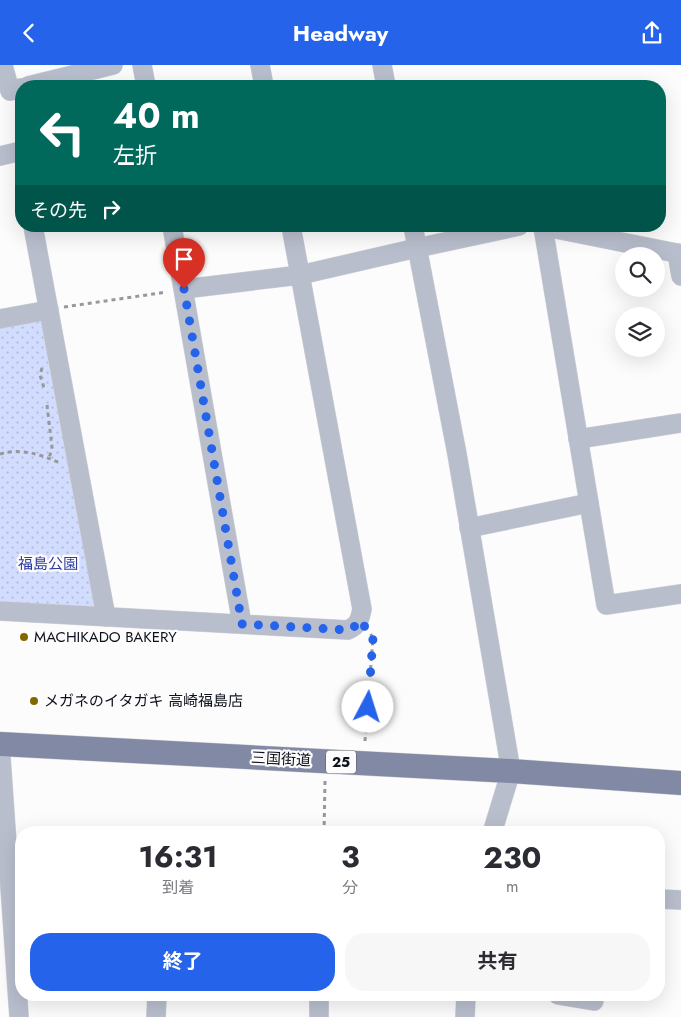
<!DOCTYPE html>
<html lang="ja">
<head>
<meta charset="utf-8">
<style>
  :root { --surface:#fff; --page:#f7f7f7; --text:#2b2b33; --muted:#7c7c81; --accent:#2563eb }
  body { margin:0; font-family:Jost,"Noto Sans JP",sans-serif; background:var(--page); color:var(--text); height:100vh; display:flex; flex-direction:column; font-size:19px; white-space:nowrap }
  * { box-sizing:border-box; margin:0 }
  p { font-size:16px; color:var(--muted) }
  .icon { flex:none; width:28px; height:28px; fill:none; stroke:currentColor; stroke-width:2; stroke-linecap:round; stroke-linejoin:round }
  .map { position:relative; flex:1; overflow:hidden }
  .details { position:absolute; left:15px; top:761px; width:650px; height:175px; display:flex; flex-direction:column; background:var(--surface); border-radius:20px; box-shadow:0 5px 20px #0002 }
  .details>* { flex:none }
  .banner { position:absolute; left:15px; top:15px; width:651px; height:152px; border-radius:20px; box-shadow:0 5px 20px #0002; background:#00695c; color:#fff; overflow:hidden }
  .buttons { position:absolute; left:615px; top:182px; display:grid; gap:10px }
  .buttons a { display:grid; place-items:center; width:50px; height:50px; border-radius:50%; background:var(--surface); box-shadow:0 5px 20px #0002; font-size:25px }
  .pin { position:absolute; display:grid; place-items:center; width:42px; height:42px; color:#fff; margin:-51px -21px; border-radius:50% 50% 50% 0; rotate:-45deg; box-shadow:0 0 5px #0007 }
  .pin .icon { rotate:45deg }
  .me { position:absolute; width:55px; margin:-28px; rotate:5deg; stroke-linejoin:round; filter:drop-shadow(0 0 4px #0008) }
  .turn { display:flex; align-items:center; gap:18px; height:105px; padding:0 15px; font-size:22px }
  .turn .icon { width:65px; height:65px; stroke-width:2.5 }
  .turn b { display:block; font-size:35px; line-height:42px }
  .then { display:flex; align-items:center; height:48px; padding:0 15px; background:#0003; gap:10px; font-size:19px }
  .eta { display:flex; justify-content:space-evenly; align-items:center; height:85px; text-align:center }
  .eta b { font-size:30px; font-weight:700; line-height:35px }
  .cta { display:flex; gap:10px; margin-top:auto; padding:10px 15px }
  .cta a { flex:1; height:58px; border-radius:20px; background:var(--accent); color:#fff; font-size:20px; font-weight:700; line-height:58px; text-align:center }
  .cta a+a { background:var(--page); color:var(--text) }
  header { display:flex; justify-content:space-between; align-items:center; height:65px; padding:0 15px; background:var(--accent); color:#fff; font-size:22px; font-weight:700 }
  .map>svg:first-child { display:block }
</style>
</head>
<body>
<header><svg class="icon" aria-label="back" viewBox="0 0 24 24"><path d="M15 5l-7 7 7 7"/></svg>Headway<svg class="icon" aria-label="share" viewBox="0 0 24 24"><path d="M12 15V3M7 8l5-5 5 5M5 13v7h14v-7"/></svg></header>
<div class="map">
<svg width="681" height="952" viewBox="0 0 681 952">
  <defs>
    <pattern id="park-dots" width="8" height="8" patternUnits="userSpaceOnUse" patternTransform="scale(1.25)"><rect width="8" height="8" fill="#d1dcfe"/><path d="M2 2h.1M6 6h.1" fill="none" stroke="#b2bcd9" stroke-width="1.8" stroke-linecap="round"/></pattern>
  </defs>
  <rect width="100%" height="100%" fill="#fcfcfc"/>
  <path fill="url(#park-dots)" d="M49 245 106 552 0 546V255Z"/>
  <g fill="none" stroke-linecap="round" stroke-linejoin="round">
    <defs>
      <g id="minor">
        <path d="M3 0 10 26 21 23"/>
        <path d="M142 0 146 21"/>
        <path d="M260 0 264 21"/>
        <path d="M382 0 386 21"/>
        <path d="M28 21 113 0"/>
        <path d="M0 91 21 86"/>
        <path d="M33 161 106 552"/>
        <path d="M172 161 242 559"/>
        <path d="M413 161 457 389 511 706 492 768"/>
        <path d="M541 161 681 189"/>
        <path d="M543 162 606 540 681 529"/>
        <path d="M677 188 681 211"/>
        <path d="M184 224 300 210 417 183 519 161"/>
        <path d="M0 254 49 245"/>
        <path d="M578 374 681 358"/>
        <path d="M469 463 589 438"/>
        <path d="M0 546 348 565C359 560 360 554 362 544L291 161"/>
        <path d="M0 678 19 952"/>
        <path d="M659 834 681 835"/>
        <path d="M558 930 594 936"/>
        <path d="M156 952 157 930"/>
        <path d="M319 952V930"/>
        <path d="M465 952 466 930"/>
      </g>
      <path id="major" d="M0 679 511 706 681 718"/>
    </defs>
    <use href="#minor" stroke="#d6d6d8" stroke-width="20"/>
    <use href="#major" stroke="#d6d6d8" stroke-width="25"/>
    <g stroke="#96989d" stroke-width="3" stroke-dasharray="4 4" stroke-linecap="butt">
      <path d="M64 242 167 227"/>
      <path d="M42 303 40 310 45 326"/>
      <path d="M47 340 52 382 49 394"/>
      <path d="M0 389C21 383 40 389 60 398"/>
      <path d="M365 676 373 573 370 568"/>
      <path d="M324 768 325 716"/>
    </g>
    <use href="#minor" stroke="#b9becd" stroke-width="19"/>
    <use href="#major" stroke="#8189a5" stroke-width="24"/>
  </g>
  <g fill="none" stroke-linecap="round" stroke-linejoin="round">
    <path stroke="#2563eb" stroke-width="9" stroke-dasharray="0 16.2" d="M184 224 242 559 348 565 354 562 360 555 373 573 368 642"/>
  </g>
  <g fill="#816800" stroke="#fcfcfc" stroke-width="2">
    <circle cx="24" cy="572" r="5"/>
    <circle cx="34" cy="636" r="5"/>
  </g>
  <g text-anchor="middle" stroke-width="4.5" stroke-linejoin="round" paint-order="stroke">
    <rect fill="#fcfcfc" stroke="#555860" stroke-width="1" x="326" y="685.5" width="30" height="23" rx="4"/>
    <g font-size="14" font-weight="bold" fill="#0e111d">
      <text x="341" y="702">25</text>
    </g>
    <g font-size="15" fill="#313d9e" stroke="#fcfcfc">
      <text x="48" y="504">福島公園</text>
    </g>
    <g font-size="15" fill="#0e111d" stroke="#fcfcfc" text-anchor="start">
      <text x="34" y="577">MACHIKADO BAKERY</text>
      <text x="44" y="641">メガネのイタガキ 高崎福島店</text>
    </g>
    <g font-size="15" fill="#0e111d" stroke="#fcfcfc">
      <text transform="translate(281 694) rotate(3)" y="5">三国街道</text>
    </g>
  </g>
</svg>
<div class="buttons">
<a><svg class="icon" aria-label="search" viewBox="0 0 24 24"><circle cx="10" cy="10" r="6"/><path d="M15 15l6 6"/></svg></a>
<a><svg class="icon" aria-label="layers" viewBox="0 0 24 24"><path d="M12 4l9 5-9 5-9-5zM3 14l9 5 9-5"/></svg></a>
</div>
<div class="pin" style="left:184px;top:224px;background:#d93025"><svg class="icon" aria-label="arrive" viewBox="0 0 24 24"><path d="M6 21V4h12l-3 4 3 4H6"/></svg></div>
<svg class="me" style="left:368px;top:642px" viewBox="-20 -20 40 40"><circle r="19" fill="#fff"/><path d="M0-13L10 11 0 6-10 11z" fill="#2563eb"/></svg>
<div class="banner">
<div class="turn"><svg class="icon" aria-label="left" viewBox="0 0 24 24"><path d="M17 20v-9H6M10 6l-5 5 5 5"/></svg><div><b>40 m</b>左折</div></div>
<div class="then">その先<svg class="icon" aria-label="right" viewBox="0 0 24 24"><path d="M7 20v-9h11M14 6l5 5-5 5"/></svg></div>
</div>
<section class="details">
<div class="eta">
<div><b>16:31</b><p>到着</p></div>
<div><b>3</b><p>分</p></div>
<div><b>230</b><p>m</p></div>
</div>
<div class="cta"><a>終了</a><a>共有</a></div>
</section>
</div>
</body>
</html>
